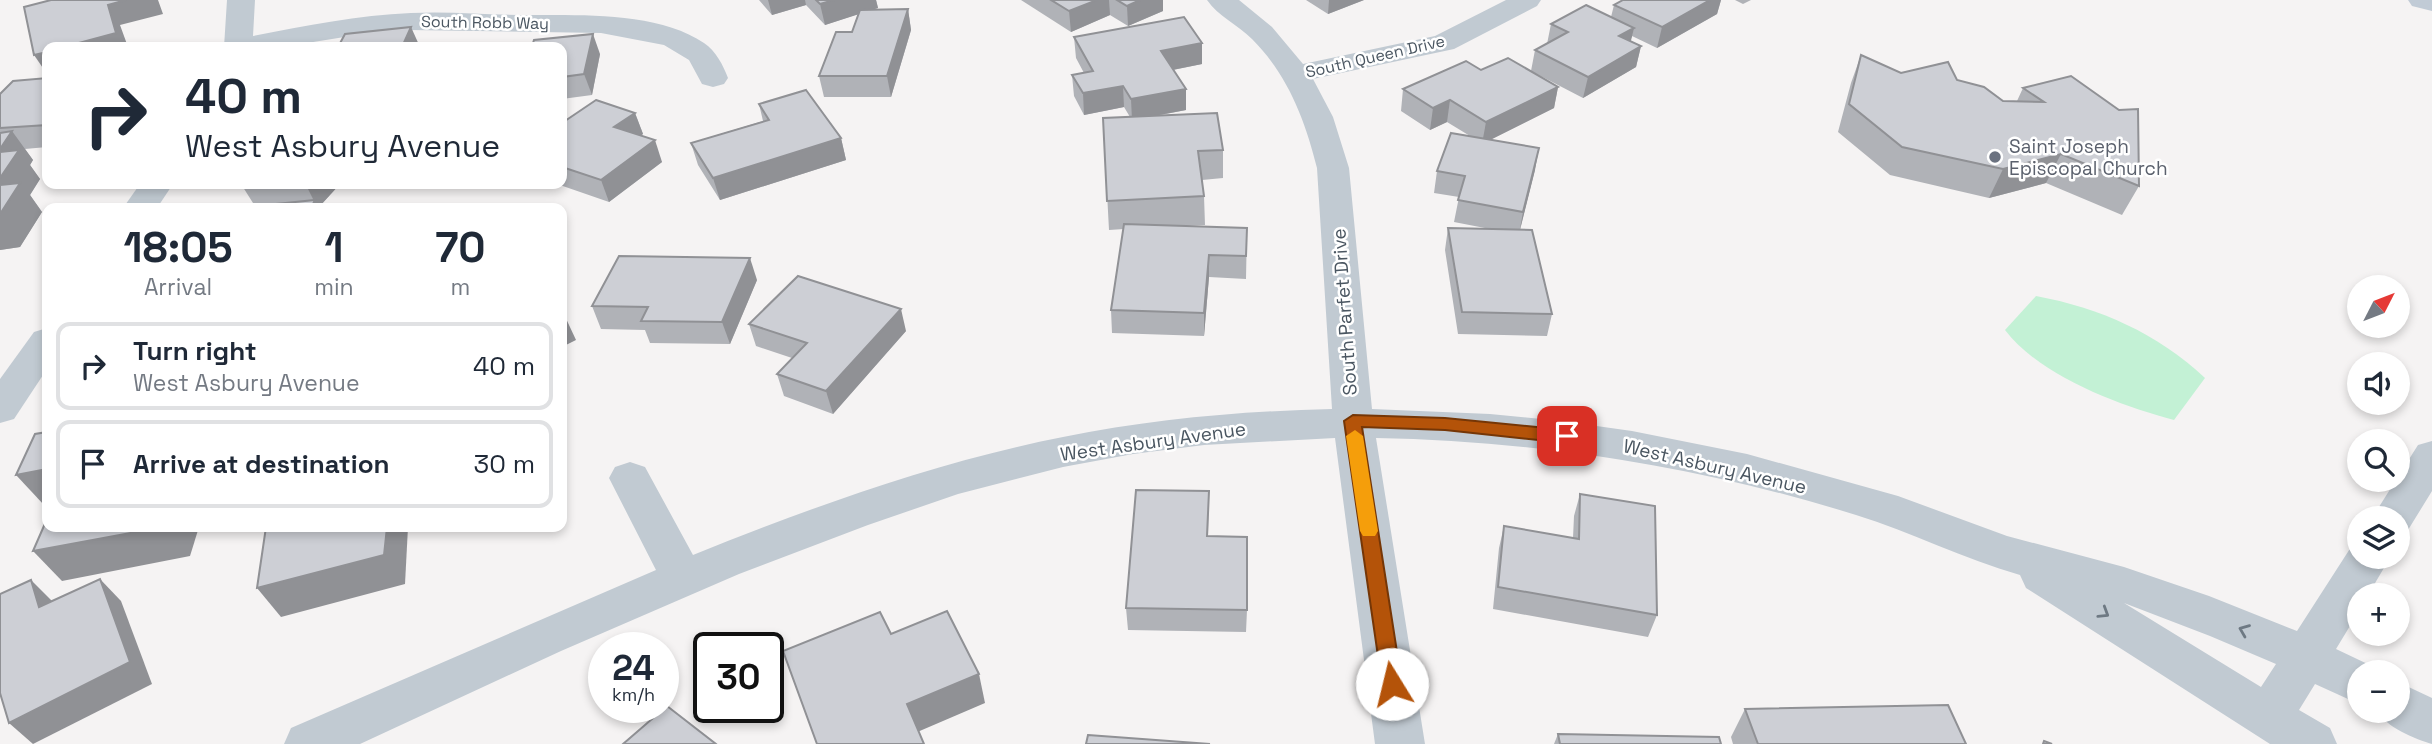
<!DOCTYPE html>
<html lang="en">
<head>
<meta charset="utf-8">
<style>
  :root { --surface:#fff; --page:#f2f2f3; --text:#1f2937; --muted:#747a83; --line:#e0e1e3 }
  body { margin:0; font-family:"Space Grotesk",sans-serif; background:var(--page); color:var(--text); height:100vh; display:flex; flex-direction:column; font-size:26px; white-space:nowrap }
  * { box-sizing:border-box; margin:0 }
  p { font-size:23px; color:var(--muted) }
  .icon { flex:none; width:38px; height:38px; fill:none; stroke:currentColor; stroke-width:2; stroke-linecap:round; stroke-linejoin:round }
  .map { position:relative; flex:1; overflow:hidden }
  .sheet { position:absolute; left:42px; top:203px; width:525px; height:329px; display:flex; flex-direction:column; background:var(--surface); border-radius:14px; box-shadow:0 4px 10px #0003 }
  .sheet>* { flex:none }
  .banner { position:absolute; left:42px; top:42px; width:525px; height:147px; border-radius:14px; box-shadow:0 4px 10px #0003; background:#fff; color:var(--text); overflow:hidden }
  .needle { width:46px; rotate:48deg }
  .controls { position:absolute; left:2347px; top:275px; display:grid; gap:14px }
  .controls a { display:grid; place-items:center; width:63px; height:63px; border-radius:50%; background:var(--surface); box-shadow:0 4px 10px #0003; font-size:35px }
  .speed { position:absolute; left:588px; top:632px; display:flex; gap:14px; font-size:35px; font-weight:700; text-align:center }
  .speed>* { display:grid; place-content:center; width:91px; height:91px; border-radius:50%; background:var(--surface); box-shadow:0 4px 10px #0003; line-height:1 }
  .speed small { font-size:18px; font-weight:400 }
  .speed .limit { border:4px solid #111; border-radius:10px; background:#fff; color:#111 }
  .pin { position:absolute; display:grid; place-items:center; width:60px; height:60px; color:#fff; margin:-30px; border-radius:14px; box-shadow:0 4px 10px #0006 }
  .me { position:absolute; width:77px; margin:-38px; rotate:351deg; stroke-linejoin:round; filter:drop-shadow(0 0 5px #0008) }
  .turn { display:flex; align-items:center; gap:24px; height:147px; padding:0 28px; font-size:32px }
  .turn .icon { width:91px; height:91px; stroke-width:2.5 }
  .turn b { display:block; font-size:49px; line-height:60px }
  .eta { display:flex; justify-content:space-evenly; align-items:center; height:119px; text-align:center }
  .eta b { font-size:42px; font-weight:700; line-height:49px }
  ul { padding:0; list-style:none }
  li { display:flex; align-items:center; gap:21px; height:88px; margin:0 14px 10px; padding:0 14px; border:4px solid var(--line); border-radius:14px }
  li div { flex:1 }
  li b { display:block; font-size:26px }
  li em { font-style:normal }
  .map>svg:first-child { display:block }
</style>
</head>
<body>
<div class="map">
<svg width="2432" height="744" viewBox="0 0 2432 744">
  <rect width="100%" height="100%" fill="#f5f3f3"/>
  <path fill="#c3f1d5" d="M2036 296C2100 308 2157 333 2205 378L2174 420C2120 406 2040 376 2005 330Z"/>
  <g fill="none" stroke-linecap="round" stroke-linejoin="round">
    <g fill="#c1cad2" fill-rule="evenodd">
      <path d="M227 0H255L253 36C305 26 358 15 411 13 450 11 489 15 528 15 581 15 659 12 704 43 716 51 723 65 728 78L724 84 713 87 702 84 689 60 664 45 601 33 410 30 357 35 282 47H224Z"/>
      <path d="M1207 0H1239L1272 27 1303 64 1435 36 1506 0H1541L1537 6 1454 49 1313 79 1333 117 1349 168 1372 409 1490 414 1561 421 1632 431 1747 454 1898 496 2007 536 2124 567 2209 596 2297 631 2353 544 2359 542V556H2391L2368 595H2359V611L2336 649 2376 668 2378 672H2359V704L2315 684 2299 710 2330 728 2337 744H2270L2026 588 2020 575C1964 559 1911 532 1856 515 1700 466 1538 441 1376 438L1425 744H1375L1335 438 1204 445 1133 454 1063 467 958 494 868 525 739 574 561 651 360 744H284L291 728 656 570 609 478 615 467 630 462 645 467 693 555C812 507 936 462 1063 437 1152 419 1242 411 1332 409L1317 168C1305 120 1288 75 1252 39 1238 25 1218 16 1207 0ZM2124 603 2210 636 2276 664 2261 687Z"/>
      <path d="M140 184H173L157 208H123Z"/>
      <path d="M47 328V369L14 419 0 423V379L34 332Z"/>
      <path d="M2432 441V491L2408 530 2398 533V518H2372L2418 445Z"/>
      <path d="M2398 682 2432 698V744C2415 739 2385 727 2377 710H2398Z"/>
    </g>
    <path fill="#c1cbd6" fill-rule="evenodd" d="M2408 0H2432V11L2412 6Z"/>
  </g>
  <g fill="#b0b2b7">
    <path d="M759 0H876L878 8 874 9H908L911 30 891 97H824L819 76 852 32 858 14 825 25 806 5 772 15Z"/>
    <path d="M1021 0H1163V11L1128 26 1110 15 1071 32Z"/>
    <path d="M1306 0H1364L1328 14Z"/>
    <path d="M1623 0H1721L1717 14 1657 48 1632 36 1630 41 1641 46 1636 67 1583 98 1531 71 1535 50 1547 44 1551 24 1611 17 1614 5Z"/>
    <path d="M1735 0H1751L1743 4Z"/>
    <path d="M1074 37 1202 64 1173 70 1186 110 1156 116 1223 150V178L1202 180 1204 196 1205 225 1180 226 1247 228 1246 279 1209 277 1204 336 1112 333 1111 310 1124 229 1109 230 1103 118 1130 117 1124 107 1084 115 1074 96 1072 75 1084 73 1076 58Z"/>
    <path d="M562 47 600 54 592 95 562 99Z"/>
    <path d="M1861 55 1901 73 1957 80 2003 101H2017L2023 88 2071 76 2139 186 2122 215 2046 183 1989 198 1890 175 1838 132 1851 83Z"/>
    <path d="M1481 70 1558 87 1554 108 1490 140 1535 170 1520 229 1552 314 1547 336 1458 334 1445 250 1448 228 1490 229 1454 222 1459 197 1434 193 1437 171 1470 136 1447 122 1430 130 1401 111 1403 89Z"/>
    <path d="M47 78V147L25 149 33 160 30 165 40 179 30 195 42 212 20 247 0 250V94Z"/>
    <path d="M759 104 841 138 846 160 720 200 698 165 691 143 763 121Z"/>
    <path d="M635 113 643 134 640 136 662 162 609 202 557 184H562V123Z"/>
    <path d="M241 184H340L319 207V208H238L274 204 253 203Z"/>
    <path d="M757 280 730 344 650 343 645 330 601 329 592 306Z"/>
    <path d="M749 324 906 331 833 414 784 396 777 374 792 358 756 346Z"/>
    <path d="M1209 491 1208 536 1247 610 1246 632 1128 630 1126 608Z"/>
    <path d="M1580 494 1657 615 1648 637 1493 609 1499 548 1504 526 1573 538 1574 516Z"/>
    <path d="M1745 709 1966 744H1733L1731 737Z"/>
    <path d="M1558 734 1721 744H1554Z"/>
  </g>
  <g fill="#909195">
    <path d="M126 0H158L163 14 120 25 128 47H64L108 5Z"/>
    <path d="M768 0H805L806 5 772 15Z"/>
    <path d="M834 0H876L878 8 825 25 820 4Z"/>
    <path d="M1097 0H1109L1110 15 1071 32 1069 11Z"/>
    <path d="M1140 0H1163V11L1128 26 1127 6Z"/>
    <path d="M1329 0H1364L1328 14Z"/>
    <path d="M1710 0H1721L1717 14 1657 48 1662 27Z"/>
    <path d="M908 9 911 30 891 97 887 76Z"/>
    <path d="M411 27 420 47H402Z"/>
    <path d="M1634 28 1629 49 1619 36Z"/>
    <path d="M593 34 600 54 592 95 584 74Z"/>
    <path d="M1202 43V64L1162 72 1161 51Z"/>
    <path d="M1641 46 1636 67 1583 98 1588 77Z"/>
    <path d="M47 52V74L34 55Z"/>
    <path d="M1123 86 1124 107 1084 115 1083 93Z"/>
    <path d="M1558 87 1554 108 1482 144 1486 122Z"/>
    <path d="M1186 89V110L1132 120 1131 99Z"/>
    <path d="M1450 100 1447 122 1430 130 1433 108Z"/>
    <path d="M635 113 643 134 622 149 614 127Z"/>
    <path d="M12 131 33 160 30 165 40 179 30 195 42 212 20 247 0 250V149Z"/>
    <path d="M841 138 846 160 720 200 713 178Z"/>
    <path d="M655 140 662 162 609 202 601 180Z"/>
    <path d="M1539 148 1535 170 1519 234 1523 212Z"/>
    <path d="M2061 154 2046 183 1989 198 2003 169Z"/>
    <path d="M307 184H340L319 207V208H311L314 201 306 185Z"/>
    <path d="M1209 255V277L1204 336V313Z"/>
    <path d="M750 258 757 280 730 344 722 322Z"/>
    <path d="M901 309 906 331 833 414 826 391Z"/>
    <path d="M562 310 576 340 562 347Z"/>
    <path d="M47 469V504L44 505 16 475Z"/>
    <path d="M163 527H199L190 556 62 581 33 551Z"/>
    <path d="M387 527H408L405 584 281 617 257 588Z"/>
    <path d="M100 579 121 601 152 684 33 744 9 723Z"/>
    <path d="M31 580 53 602 39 607Z"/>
    <path d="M979 674 985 703 915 733 907 704Z"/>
  </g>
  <g fill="#cdcfd5" stroke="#909195" stroke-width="2">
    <path d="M51 0H126L108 5 116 33 64 47H47V52L34 55 24 7Z"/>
    <path d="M816 0H834L820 4Z"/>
    <path d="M1051 0H1097L1069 11Z"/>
    <path d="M1117 0H1140L1127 6Z"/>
    <path d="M1623 0H1710L1662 27 1614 5Z"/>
    <path d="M1586 5 1634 28 1619 36 1641 46 1588 77 1535 50 1568 32 1551 24Z"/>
    <path d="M908 9 887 76H819L836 32H852L860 10Z"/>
    <path d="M1184 17 1202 43 1161 51 1186 89 1131 99 1123 86 1083 93 1072 75 1093 71 1074 37Z"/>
    <path d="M411 27 402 47H338L345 34Z"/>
    <path d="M593 34 584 74 562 77V47H489L533 43 534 40Z"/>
    <path d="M1861 55 1901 73 1948 62 1957 80 1984 87 2003 101 2044 102 2023 88 2071 76 2119 110 2138 109 2139 186 2061 154 2003 169 1902 147 1849 104Z"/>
    <path d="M1508 58 1558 87 1486 122 1450 100 1433 108 1403 89 1466 61 1481 70Z"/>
    <path d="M47 78V125L0 128V94L13 81Z"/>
    <path d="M806 90 841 138 713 178 691 143 769 120 759 104Z"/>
    <path d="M596 100 635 113 614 127 655 140 601 180 562 167V123Z"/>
    <path d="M1217 113 1223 150 1198 151 1204 196 1107 201 1103 118Z"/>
    <path d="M12 131 0 149V133Z"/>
    <path d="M1451 133 1539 148 1523 212 1458 200 1465 176 1437 171Z"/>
    <path d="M19 150 0 178V152Z"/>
    <path d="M20 183 0 214V185Z"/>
    <path d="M280 184H307L306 185Z"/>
    <path d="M315 200 311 208H238Z"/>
    <path d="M1124 224 1247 228 1246 256 1209 255 1204 313 1111 310Z"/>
    <path d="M1448 228 1532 230 1552 314 1462 312Z"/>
    <path d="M619 256 750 258 722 322 641 321 648 307 592 306Z"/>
    <path d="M798 276 901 309 826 391 777 374 807 343 749 324Z"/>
    <path d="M47 432V469L16 475 35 434Z"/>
    <path d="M1136 490 1209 491 1207 536 1247 537V610L1126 608Z"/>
    <path d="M1580 494 1655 506 1657 615 1498 587 1504 526 1579 539Z"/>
    <path d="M47 519V527H163L33 551Z"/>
    <path d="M266 527H387L384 555 257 588Z"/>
    <path d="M100 579 130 662 9 723 0 693V594L31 580 39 607Z"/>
    <path d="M947 611 979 674 907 704 924 744H817L783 651 880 612 891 634Z"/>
    <path d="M1948 705 1966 744H1758L1745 709Z"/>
    <path d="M667 706 716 744H623Z"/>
    <path d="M1558 734 1719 737 1721 744H1560Z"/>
    <path d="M1088 735 1210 744H1086Z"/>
    <path d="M2044 741 2052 744H2043Z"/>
  </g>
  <defs><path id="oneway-chevron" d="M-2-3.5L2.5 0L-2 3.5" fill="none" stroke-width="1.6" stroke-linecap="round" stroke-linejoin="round" transform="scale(1.75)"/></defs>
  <g stroke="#6e7983">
    <use href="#oneway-chevron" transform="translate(2104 613) rotate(32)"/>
    <use href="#oneway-chevron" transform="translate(2244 630) rotate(-158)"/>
  </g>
  <path fill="#b45309" stroke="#753606" stroke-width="2" d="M1353 415 1445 418 1567 430 1575 436 1567 443 1445 430 1362 427 1402 684 1399 690 1392 693 1385 690 1382 684 1344 421Z"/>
  <path fill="#f59e0b" d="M1355 430 1363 436 1378 531 1375 536H1363L1360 531 1346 436Z"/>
  <circle fill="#6b7280" stroke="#fff" stroke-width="2.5" cx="1995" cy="157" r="7"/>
  <g text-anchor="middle" stroke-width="5" stroke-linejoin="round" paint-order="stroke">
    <g font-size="16" fill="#4a5661" stroke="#fff">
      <text transform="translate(485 22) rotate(1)" y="6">South Robb Way</text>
      <text transform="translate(1375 56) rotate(-13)" y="6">South Queen Drive</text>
    </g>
    <g font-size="19" fill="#5b616d" stroke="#fff" text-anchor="start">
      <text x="2009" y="153">Saint Joseph<tspan x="2009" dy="22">Episcopal Church</tspan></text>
    </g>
    <g font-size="19" fill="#4a5661" stroke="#fff">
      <text transform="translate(1344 312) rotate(-94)" y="7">South Parfet Drive</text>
      <text transform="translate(1153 441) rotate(-8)" y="7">West Asbury Avenue</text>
      <text transform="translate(1715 466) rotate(13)" y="7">West Asbury Avenue</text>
    </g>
  </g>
</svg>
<div class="controls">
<a><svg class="needle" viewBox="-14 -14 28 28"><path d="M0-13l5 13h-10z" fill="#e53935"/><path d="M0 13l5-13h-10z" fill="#747a83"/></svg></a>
<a><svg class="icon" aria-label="sound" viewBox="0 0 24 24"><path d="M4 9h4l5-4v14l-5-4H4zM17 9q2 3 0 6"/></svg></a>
<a><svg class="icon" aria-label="search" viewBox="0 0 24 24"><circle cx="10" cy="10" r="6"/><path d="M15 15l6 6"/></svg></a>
<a><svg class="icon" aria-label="layers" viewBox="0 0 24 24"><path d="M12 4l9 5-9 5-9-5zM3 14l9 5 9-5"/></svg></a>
<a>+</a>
<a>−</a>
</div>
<div class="speed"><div>24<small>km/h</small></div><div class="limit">30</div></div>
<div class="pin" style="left:1567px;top:436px;background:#d93025"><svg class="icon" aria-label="arrive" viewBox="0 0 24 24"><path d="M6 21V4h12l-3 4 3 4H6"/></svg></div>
<svg class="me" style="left:1392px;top:684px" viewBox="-20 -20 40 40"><circle r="19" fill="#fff"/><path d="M0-13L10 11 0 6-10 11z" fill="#b45309"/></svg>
<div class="banner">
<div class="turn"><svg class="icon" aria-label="right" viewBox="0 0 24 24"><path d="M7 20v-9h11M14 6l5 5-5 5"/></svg><div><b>40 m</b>West Asbury Avenue</div></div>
</div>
<section class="sheet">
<div class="eta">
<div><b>18:05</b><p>Arrival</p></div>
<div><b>1</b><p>min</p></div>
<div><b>70</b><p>m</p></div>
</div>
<ul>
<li><svg class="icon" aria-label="right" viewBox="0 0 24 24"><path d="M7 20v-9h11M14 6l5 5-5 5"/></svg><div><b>Turn right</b><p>West Asbury Avenue</p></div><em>40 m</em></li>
<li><svg class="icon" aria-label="arrive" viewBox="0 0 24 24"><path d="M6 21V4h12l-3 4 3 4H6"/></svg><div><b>Arrive at destination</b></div><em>30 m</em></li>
</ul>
</section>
</div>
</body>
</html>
